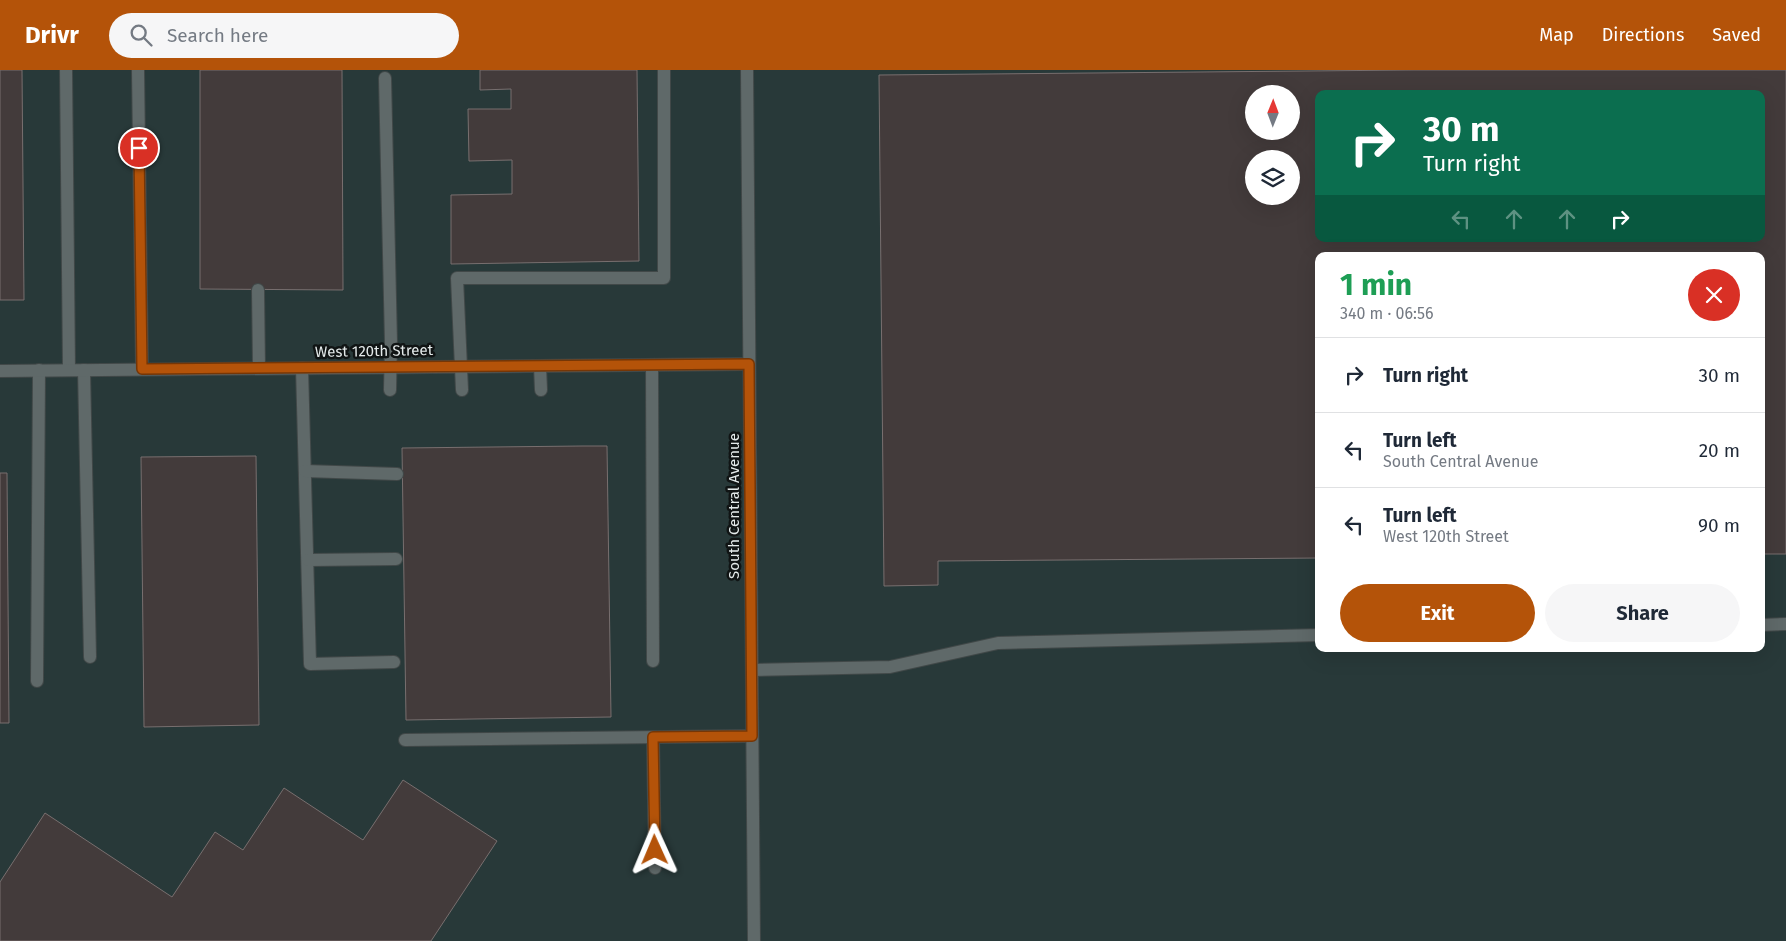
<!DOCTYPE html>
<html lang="en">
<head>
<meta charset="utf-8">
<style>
  :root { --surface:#fff; --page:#f6f6f7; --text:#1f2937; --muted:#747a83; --line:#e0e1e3; --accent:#b45309 }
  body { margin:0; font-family:"Fira Sans",sans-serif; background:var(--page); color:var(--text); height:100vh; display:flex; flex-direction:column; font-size:19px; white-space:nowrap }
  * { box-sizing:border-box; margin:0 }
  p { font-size:16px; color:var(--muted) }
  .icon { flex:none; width:28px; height:28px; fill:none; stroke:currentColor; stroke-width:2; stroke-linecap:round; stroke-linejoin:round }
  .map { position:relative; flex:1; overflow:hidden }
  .drawer { position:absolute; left:1315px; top:182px; width:450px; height:400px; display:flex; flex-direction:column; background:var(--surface); border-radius:10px; box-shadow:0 5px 20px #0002 }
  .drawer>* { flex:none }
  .hud { position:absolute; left:1315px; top:20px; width:450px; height:152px; border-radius:10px; box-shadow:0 5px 20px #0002; background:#0b6e4f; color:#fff; overflow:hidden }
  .needle { width:32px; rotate:1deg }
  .fabs { position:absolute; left:1245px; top:15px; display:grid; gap:10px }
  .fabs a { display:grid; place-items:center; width:55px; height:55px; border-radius:50%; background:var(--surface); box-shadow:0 5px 20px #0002; font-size:25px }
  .pin { position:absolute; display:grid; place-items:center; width:42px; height:42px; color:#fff; margin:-21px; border:2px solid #fff; border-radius:50%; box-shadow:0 1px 5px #0007 }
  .me { position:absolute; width:55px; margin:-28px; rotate:359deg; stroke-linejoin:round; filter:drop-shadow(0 0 4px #0008) }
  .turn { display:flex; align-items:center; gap:18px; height:105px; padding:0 25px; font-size:22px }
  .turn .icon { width:65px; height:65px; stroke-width:2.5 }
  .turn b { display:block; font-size:35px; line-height:42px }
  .lanes { display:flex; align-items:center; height:48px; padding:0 25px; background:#0003; justify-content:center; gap:25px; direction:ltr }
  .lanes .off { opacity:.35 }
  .round { display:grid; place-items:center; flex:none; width:52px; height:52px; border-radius:26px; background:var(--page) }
  .head { display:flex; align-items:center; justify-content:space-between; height:85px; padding:0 25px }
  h1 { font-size:30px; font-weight:700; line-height:38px; color:#1e9e55 }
  .button { display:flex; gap:10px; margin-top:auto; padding:10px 25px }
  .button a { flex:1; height:58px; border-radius:30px; background:var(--accent); color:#fff; font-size:20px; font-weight:700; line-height:58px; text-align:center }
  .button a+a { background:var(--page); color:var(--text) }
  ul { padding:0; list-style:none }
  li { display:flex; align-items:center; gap:15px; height:75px; padding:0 25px; border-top:1px solid var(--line) }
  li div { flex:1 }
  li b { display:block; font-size:19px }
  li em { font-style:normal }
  header { display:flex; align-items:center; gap:30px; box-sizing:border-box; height:70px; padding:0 25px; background:var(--accent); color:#fff }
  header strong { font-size:24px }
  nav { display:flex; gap:28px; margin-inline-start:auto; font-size:18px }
  .search { width:350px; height:45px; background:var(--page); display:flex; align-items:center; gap:12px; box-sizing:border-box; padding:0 18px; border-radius:28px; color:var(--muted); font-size:19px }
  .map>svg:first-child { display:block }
</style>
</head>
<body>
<header>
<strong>Drivr</strong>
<div class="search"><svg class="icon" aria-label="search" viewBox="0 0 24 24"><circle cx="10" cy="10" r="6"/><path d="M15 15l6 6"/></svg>Search here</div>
<nav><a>Map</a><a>Directions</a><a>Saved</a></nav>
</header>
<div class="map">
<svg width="1786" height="871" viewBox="0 0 1786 871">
  <rect width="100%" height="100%" fill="#242d2d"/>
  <path fill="#283939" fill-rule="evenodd" d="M0 0H1786V871H0ZM1254 24H1291V61H1254ZM1319 24H1761V169H1319ZM1254 89H1291V126H1254ZM1319 186H1761V579H1319Z"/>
  <g fill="#433b3b" stroke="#786f6f" fill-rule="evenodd">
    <path d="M0 0H22L24 230H0Z"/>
    <path d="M200 0H342L343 220 200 219Z"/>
    <path d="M480 0H637L639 191 451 194V125L512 124V90L469 91 468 39H511V19L480 20Z"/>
    <path d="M1413 0H1786V484H1761V186H1319V488L938 491V515L884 516 879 5ZM1254 24H1291V61H1254ZM1319 24H1761V169H1319ZM1254 89H1291V126H1254Z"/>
    <path d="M582 376H607L611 647 406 650 402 378Z"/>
    <path d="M256 386 259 655 144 657 141 387Z"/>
    <path d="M0 403H7L9 653H0Z"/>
    <path d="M403 710 497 771 431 871H0V812L45 743 172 827 215 762 243 780 284 718 363 770Z"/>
  </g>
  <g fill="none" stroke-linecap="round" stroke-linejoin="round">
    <defs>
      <g id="service">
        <path d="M66 0 69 300"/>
        <path d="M138 0 142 299"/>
        <path d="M385 8 391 273 390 320"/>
        <path d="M652 295 653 591"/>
        <path d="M540 296 541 320"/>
        <path d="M302 298 310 594 394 592"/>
        <path d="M84 300 90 587"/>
        <path d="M462 320 457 208H664V0"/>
        <path d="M305 401 397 404"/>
        <path d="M308 490 396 489"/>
        <path d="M1761 555 1786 554"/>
        <path d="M752 600 890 597 998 573 1319 565"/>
        <path d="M37 611 39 300"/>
        <path d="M653 667 655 798"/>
        <path d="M405 670 752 666"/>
      </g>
      <path id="pedestrian" d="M258 220 259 298"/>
      <path id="minor" d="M0 301 749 294"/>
      <path id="tertiary" d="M747 0 754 871"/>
    </defs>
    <use href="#service" stroke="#414848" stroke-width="14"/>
    <use href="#pedestrian" stroke="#414848" stroke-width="14"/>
    <use href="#minor" stroke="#414848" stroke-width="14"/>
    <use href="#tertiary" stroke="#414848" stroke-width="14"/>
    <use href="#service" stroke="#5f6969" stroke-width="12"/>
    <use href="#pedestrian" stroke="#5f6969" stroke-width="12"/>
    <use href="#minor" stroke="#5f6969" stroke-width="12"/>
    <use href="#tertiary" stroke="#5f6969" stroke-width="12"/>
  </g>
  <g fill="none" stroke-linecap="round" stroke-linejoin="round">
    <defs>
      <path id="route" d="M139 78 142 299 749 294 752 666 653 667 655 780"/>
    </defs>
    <use href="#route" stroke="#753606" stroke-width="12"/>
    <use href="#route" stroke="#b45309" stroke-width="9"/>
  </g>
  <g text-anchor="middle" stroke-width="5" stroke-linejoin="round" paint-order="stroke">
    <g font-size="15" fill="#e4eaea" stroke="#101414">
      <text transform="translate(374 281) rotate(-1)" y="5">West 120th Street</text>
      <text transform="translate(734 436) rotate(-90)" y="5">South Central Avenue</text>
    </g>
  </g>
</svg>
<div class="fabs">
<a><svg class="needle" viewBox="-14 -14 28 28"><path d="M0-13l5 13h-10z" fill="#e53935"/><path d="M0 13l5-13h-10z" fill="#747a83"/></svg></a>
<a><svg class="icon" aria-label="layers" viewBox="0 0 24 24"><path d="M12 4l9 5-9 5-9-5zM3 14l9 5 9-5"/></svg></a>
</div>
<div class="pin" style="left:139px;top:78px;background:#d93025"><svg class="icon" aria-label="arrive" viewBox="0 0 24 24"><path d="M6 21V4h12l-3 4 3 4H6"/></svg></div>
<svg class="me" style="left:655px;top:780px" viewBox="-20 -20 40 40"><path d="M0-17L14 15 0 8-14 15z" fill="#b45309" stroke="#fff" stroke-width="4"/></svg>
<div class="hud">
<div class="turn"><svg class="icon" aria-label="right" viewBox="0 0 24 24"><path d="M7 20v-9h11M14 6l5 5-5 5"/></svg><div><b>30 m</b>Turn right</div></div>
<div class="lanes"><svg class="icon off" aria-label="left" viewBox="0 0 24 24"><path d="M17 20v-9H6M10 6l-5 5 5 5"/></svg><svg class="icon off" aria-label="ahead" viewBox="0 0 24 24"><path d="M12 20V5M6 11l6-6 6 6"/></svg><svg class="icon off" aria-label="ahead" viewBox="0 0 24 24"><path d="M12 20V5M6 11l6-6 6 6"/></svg><svg class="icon" aria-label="right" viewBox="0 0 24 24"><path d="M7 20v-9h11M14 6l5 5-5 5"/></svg></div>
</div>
<section class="drawer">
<div class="head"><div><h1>1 min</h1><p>340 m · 06:56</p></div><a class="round" style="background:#d93025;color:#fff"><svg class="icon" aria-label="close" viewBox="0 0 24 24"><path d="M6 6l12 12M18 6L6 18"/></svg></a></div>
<ul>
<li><svg class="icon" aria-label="right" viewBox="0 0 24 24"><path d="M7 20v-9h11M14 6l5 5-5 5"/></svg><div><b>Turn right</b></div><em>30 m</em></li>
<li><svg class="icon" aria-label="left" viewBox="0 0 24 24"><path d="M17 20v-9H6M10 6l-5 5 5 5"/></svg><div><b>Turn left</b><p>South Central Avenue</p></div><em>20 m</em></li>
<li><svg class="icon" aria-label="left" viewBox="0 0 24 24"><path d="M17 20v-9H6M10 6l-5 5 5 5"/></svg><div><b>Turn left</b><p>West 120th Street</p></div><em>90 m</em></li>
</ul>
<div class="button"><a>Exit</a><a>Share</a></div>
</section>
</div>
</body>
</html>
